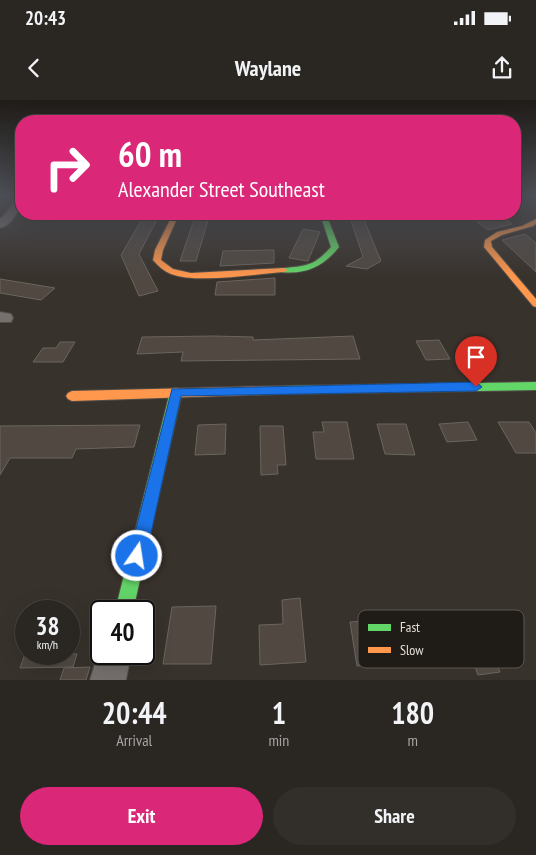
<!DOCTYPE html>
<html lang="en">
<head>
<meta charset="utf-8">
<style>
  :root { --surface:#2a2621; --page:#322e2a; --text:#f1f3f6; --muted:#a5a5a5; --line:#46433f; --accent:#db2777 }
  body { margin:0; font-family:"PT Sans Narrow",sans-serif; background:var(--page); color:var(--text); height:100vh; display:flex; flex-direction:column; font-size:19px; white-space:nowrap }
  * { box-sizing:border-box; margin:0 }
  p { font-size:16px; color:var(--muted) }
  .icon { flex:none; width:28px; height:28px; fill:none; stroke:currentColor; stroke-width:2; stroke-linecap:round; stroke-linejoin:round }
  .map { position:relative; height:580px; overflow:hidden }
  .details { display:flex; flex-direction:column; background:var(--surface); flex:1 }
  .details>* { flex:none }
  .guide { position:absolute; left:15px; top:15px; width:506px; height:105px; border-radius:20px; box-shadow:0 5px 20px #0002,0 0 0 1px var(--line); background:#db2777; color:#fff; overflow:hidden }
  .speed { position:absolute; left:15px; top:500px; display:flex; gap:10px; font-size:25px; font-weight:700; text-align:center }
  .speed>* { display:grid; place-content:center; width:65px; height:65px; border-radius:50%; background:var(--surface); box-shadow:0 5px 20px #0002,0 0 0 1px var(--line); line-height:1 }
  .speed small { font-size:12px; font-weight:400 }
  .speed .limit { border:2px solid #111; border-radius:8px; background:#fff; color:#111 }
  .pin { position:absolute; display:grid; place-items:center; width:42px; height:42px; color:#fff; margin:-51px -21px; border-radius:50% 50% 50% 0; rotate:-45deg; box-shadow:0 0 5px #0007 }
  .pin .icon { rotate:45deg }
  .me { position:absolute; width:55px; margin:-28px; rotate:13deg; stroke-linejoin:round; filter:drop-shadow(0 0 4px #0008) }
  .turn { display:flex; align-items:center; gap:18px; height:105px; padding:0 20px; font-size:22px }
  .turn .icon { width:65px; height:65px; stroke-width:2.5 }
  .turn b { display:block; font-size:35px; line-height:42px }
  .eta { display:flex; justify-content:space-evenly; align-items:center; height:85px; text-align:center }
  .eta b { font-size:30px; font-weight:700; line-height:35px }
  .action { display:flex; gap:10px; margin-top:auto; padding:10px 20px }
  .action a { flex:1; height:58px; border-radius:30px; background:var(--accent); color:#fff; font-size:20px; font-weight:700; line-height:58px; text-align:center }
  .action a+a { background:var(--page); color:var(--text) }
  .status { display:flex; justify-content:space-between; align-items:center; height:35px; padding:0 25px; background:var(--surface); direction:ltr }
  .status svg { height:14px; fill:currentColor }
  header { display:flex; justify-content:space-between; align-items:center; height:65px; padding:0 20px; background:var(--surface); font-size:22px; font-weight:700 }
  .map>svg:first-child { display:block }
</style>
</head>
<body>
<div class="status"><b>20:43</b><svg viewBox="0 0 49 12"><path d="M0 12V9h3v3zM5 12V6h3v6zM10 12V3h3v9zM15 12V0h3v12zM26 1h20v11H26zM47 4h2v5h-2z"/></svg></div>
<header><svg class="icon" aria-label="back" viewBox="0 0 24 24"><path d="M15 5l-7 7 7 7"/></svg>Waylane<svg class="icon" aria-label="share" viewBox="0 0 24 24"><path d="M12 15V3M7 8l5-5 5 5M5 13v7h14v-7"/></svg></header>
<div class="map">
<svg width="536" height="580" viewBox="0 0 536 580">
  <rect width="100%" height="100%" fill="#38322c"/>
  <g fill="#504841" stroke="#6b6561">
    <path d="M145 114H160L139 154 158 191 139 196 121 155Z"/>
    <path d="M196 114H210L196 161H180Z"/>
    <path d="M349 114 362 115 381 161 367 169 346 166 363 157Z"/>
    <path d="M467 114H499L512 124 488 130Z"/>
    <path d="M303 129 320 132 308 161 289 158Z"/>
    <path d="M525 134 536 143V172L502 140Z"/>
    <path d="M274 150V163L220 166 223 151Z"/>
    <path d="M275 178V195H215L217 182Z"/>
    <path d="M0 179 55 188 41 200 0 193Z"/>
    <path d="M214 236 253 237V240L353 236 360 259 181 261 183 252 137 254 142 237Z"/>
    <path d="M439 240 450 259 426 260 416 241Z"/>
    <path d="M60 242H75L63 262H33L43 248H56Z"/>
    <path d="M322 322H347L354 359H316L313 332H324Z"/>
    <path d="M468 322 477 340 447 342 439 324Z"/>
    <path d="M498 322H529L536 333V353H516Z"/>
    <path d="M226 324 225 354 195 355 198 325Z"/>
    <path d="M377 324H406L415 355 385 354Z"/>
    <path d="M140 325 134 347 76 349 72 358H10L0 375V326Z"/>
    <path d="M260 326H283L286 365H277L278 374 261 375Z"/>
    <path d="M300 498 306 562 260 565 259 525 283 524 282 500Z"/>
    <path d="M216 506 211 564H163L172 507Z"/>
    <path d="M391 519 395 538 402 537 409 563 357 566 350 522Z"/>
    <path d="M479 520 500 572 478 575 473 561 454 562 441 523Z"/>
    <path d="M25 554H77L73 567 20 568Z"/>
    <path d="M90 567 86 580H60L64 568Z"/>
  </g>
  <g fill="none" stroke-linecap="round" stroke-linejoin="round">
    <defs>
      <g id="street">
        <path d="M17 96H21C21 108 13 125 0 128V119L7 112Z"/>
        <path d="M0 212 11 214 13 218 11 222H0Z"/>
        <path d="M101 544V554H131L126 580H90Z"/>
      </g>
      <g id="fast">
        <path d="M320 114H326L339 147C324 166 306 175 281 172V168H284C308 166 315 165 331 147Z"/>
        <path d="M536 282V290L282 294 278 293 276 290 278 287 282 286Z"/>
        <path d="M176 288 180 289 182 292 133 511H115L170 292 172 289Z"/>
      </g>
      <g id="slow">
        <path d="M173 114H179L163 150 161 160 173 169 191 173 284 168 288 170 284 172C255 174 197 184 171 174 164 171 158 166 153 160L155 150Z"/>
        <path d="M536 119V124L533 126 502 135 491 141 492 147 536 199V207L533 206 484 147 485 140 497 132 522 126Z"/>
        <path d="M282 286 286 287 288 290 286 293 282 294 72 301 68 299 66 296 68 293 72 291Z"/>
      </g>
    </defs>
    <use href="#street" stroke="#534e48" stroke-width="2"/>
    <use href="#fast" stroke="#534e48" stroke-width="2"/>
    <use href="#slow" stroke="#534e48" stroke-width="2"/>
    <use href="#street" fill="#75706d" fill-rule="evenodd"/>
    <use href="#fast" fill="#63d668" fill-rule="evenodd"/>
    <use href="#slow" fill="#ff974d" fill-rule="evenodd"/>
  </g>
  <linearGradient id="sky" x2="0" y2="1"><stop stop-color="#1f1c18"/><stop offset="0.54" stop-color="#4d4f56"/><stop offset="1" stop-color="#4d4f56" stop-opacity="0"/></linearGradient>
  <rect width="536" height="177" fill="url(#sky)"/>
  <path fill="#1a73e8" stroke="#114b97" d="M476 282 482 287 476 291 181 296 146 456 143 462 137 465 132 462 129 456 172 289Z"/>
  <rect x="358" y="510" width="166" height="58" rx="8" fill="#1f1b16" stroke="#5a5650" stroke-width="1"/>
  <rect x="368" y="524" width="23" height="7" fill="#63d668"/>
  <rect x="368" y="547" width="23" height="6" fill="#ff974d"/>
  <g font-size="14" fill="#e4ded7">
    <text x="400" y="532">Fast</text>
    <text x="400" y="555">Slow</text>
  </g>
</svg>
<div class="speed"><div>38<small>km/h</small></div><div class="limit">40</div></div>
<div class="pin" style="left:476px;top:287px;background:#d93025"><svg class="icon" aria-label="arrive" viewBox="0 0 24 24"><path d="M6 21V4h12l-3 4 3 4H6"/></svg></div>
<svg class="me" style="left:137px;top:456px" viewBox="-20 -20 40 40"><circle r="17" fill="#1a73e8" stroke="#fff" stroke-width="3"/><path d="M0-11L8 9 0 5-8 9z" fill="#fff"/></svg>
<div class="guide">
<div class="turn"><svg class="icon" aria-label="right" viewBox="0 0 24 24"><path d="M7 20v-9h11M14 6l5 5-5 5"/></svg><div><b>60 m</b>Alexander Street Southeast</div></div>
</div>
</div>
<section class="details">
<div class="eta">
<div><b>20:44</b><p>Arrival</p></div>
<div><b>1</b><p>min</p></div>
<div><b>180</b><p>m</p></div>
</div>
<div class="action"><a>Exit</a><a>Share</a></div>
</section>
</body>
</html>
